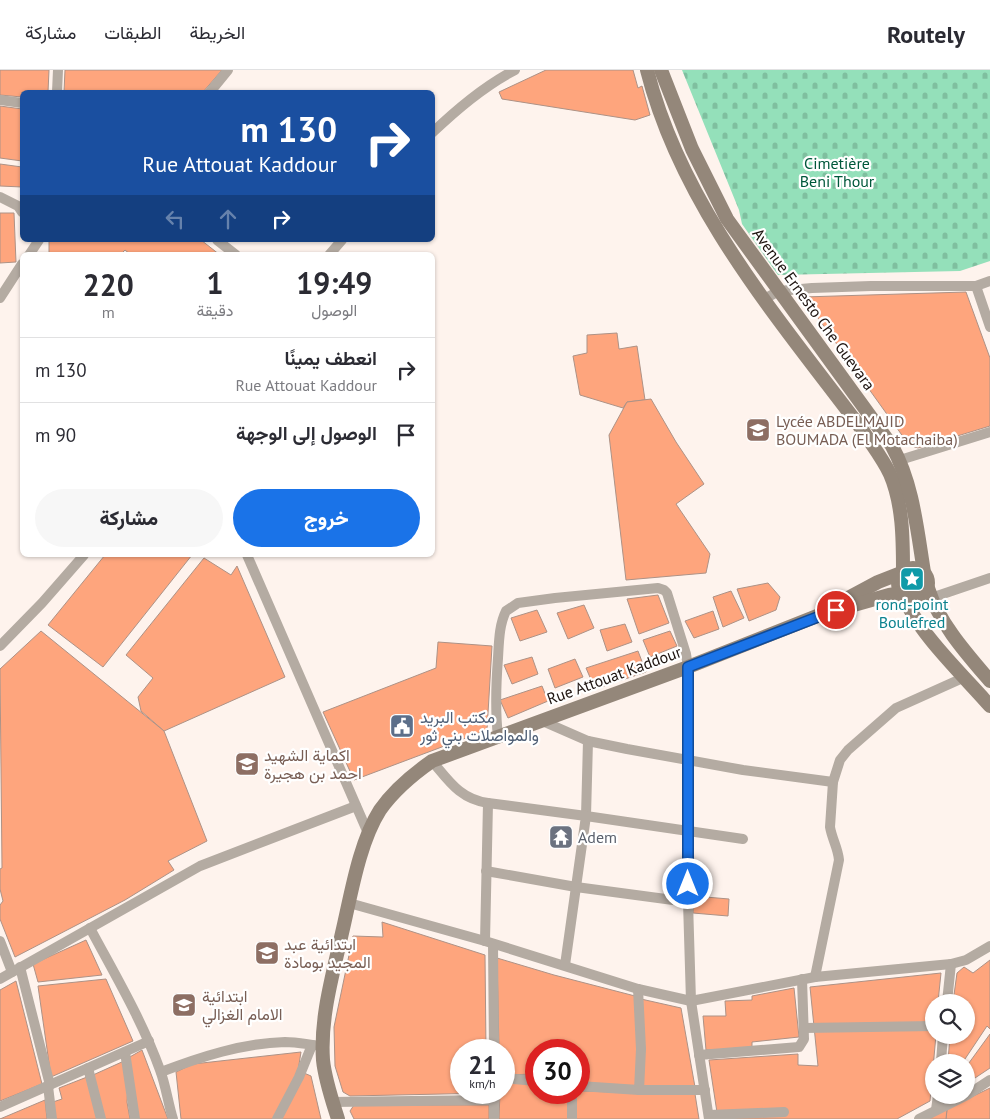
<!DOCTYPE html>
<html lang="ar">
<head>
<meta charset="utf-8">
<style>
  :root { --surface:#fff; --page:#f7f7f7; --text:#2b2b33; --muted:#7c7c81; --line:#e1e1e2; --accent:#1a73e8 }
  body { margin:0; font-family:"PT Sans",Vazirmatn,sans-serif; background:var(--page); color:var(--text); direction:rtl; height:100vh; display:flex; flex-direction:column; font-size:19px; white-space:nowrap }
  * { box-sizing:border-box; margin:0 }
  p { font-size:16px; color:var(--muted) }
  .icon { flex:none; width:28px; height:28px; fill:none; stroke:currentColor; stroke-width:2; stroke-linecap:round; stroke-linejoin:round }
  .map { position:relative; flex:1; overflow:hidden; direction:ltr }
  .panel { position:absolute; left:20px; top:182px; width:415px; height:305px; display:flex; flex-direction:column; background:var(--surface); border-radius:8px; box-shadow:0 1px 4px #0004; direction:rtl }
  .panel>* { flex:none }
  .guide { position:absolute; left:20px; top:20px; width:415px; height:152px; border-radius:8px; box-shadow:0 1px 4px #0004; direction:rtl; background:#1a4fa0; color:#fff; overflow:hidden }
  .fabs { position:absolute; left:925px; top:924px; display:grid; gap:10px }
  .fabs a { display:grid; place-items:center; width:50px; height:50px; border-radius:50%; background:var(--surface); box-shadow:0 1px 4px #0004; font-size:25px }
  .speed { position:absolute; left:450px; top:969px; display:flex; gap:10px; font-size:25px; font-weight:700; text-align:center }
  .speed>* { display:grid; place-content:center; width:65px; height:65px; border-radius:50%; background:var(--surface); box-shadow:0 1px 4px #0004; line-height:1 }
  .speed small { font-size:12px; font-weight:400 }
  .speed .limit { border:8px solid #d22; background:#fff; color:#111 }
  .pin { position:absolute; display:grid; place-items:center; width:42px; height:42px; color:#fff; margin:-21px; border:2px solid #fff; border-radius:50%; box-shadow:0 1px 5px #0007 }
  .me { position:absolute; width:55px; margin:-28px; rotate:0deg; stroke-linejoin:round; filter:drop-shadow(0 0 4px #0008) }
  .turn { display:flex; align-items:center; gap:18px; height:105px; padding:0 15px; font-size:22px }
  .turn .icon { width:65px; height:65px; stroke-width:2.5 }
  .turn b { display:block; font-size:35px; line-height:42px }
  .lanes { display:flex; align-items:center; height:48px; padding:0 15px; background:#0003; justify-content:center; gap:25px; direction:ltr }
  .lanes .off { opacity:.35 }
  .eta { display:flex; justify-content:space-evenly; align-items:center; height:85px; text-align:center }
  .eta b { font-size:30px; font-weight:800; line-height:35px }
  .primary-button { display:flex; gap:10px; margin-top:auto; padding:10px 15px }
  .primary-button a { flex:1; height:58px; border-radius:30px; background:var(--accent); color:#fff; font-size:20px; font-weight:800; line-height:58px; text-align:center }
  .primary-button a+a { background:var(--page); color:var(--text) }
  ul { padding:0; list-style:none }
  li { display:flex; align-items:center; gap:15px; height:65px; padding:0 15px; border-top:1px solid var(--line) }
  li div { flex:1 }
  li b { display:block; font-size:19px }
  li em { font-style:normal }
  header { display:flex; align-items:center; gap:30px; box-sizing:border-box; height:70px; padding:0 25px; background:var(--surface); border-bottom:1px solid var(--line) }
  header strong { font-size:24px }
  nav { display:flex; gap:28px; margin-inline-start:auto; font-size:18px }
  .map>svg:first-child { display:block }
</style>
</head>
<body>
<header>
<strong>Routely</strong>
<nav><a>الخريطة</a><a>الطبقات</a><a>مشاركة</a></nav>
</header>
<div class="map">
<svg width="990" height="1049" viewBox="0 0 990 1049">
  <defs>
    <pattern id="cemetery-stones" width="16" height="16" patternUnits="userSpaceOnUse" patternTransform="scale(1.25)"><rect width="16" height="16" fill="#94e0ba"/><path d="M2 7V4a2 2 0 0 1 4 0v3zM10 15v-3a2 2 0 0 1 4 0v3z" fill="#7fbf9f"/></pattern>
  </defs>
  <rect width="100%" height="100%" fill="#fef3ed"/>
  <path fill="url(#cemetery-stones)" d="M682 0H990V191L960 201 778 205 742 154 739 140Z"/>
  <g fill="#fea57d" stroke="#ad9286">
    <path d="M0 0H49L48 22H22V27L0 25Z"/>
    <path d="M65 0H222L203 22H64Z"/>
    <path d="M546 0H633L638 18 642 16 650 45 635 50 502 29 499 22Z"/>
    <path d="M0 36 22 39V91L0 88Z"/>
    <path d="M0 94 22 97V117L0 116Z"/>
    <path d="M0 143H14L16 192 0 193Z"/>
    <path d="M49 170H201L220 185H131L125 180 120 185H49Z"/>
    <path d="M966 222 990 288V356L918 378 909 375 803 227Z"/>
    <path d="M617 263 619 279 637 276 645 330 627 332 623 338 580 325 573 286 587 283V265Z"/>
    <path d="M651 329 676 372 704 414 676 434 710 484 706 503 626 510 609 365 627 332Z"/>
    <path d="M105 485H192L103 597 48 555Z"/>
    <path d="M204 488 231 505 237 496 285 607 164 661 141 641 138 627 153 608 126 585Z"/>
    <path d="M768 513 780 527 776 540 749 551 737 519Z"/>
    <path d="M731 521 744 548 723 557 713 527Z"/>
    <path d="M658 525 669 553 639 564 627 529Z"/>
    <path d="M584 535 594 558 568 569 557 543Z"/>
    <path d="M537 540 547 562 520 571 511 548Z"/>
    <path d="M713 541 719 559 694 568 685 551Z"/>
    <path d="M625 554 632 572 607 581 600 560Z"/>
    <path d="M41 561 164 661 207 771 168 791 174 800 125 830 15 887 0 849V835L3 831 0 819V799L2 798 0 599Z"/>
    <path d="M670 561 677 576 650 587 643 570Z"/>
    <path d="M438 572 492 576 487 660 354 710 323 642 436 598Z"/>
    <path d="M638 581 646 602 595 619 586 598Z"/>
    <path d="M532 587 538 604 512 614 504 595Z"/>
    <path d="M575 589 583 607 555 618 548 599Z"/>
    <path d="M542 616 548 631 508 648 500 630Z"/>
    <path d="M694 826 729 829 728 846 693 843Z"/>
    <path d="M382 852 485 885 486 980H461V1022L489 1023 350 1026 343 1022 335 996 334 957 353 866 383 867Z"/>
    <path d="M86 870 102 905 38 912 33 894Z"/>
    <path d="M497 888 554 905 635 926 638 978 636 1018 579 1013V980H536V1004L504 1005V980H499Z"/>
    <path d="M990 890V959L987 956 963 992H948L950 965H966V932H953L957 903 964 897 973 903Z"/>
    <path d="M941 903 938 932H934V965H936L930 1031 897 1049H718L709 990 798 984V995L818 996 810 917Z"/>
    <path d="M106 909 133 971 51 1007 38 916Z"/>
    <path d="M16 911 42 1014 0 1031V920Z"/>
    <path d="M794 918 799 967 752 972V979L706 980 703 946H726L725 931 752 930V926Z"/>
    <path d="M641 929 681 938 695 1017 643 1018Z"/>
    <path d="M990 964V998L966 1014V997Z"/>
    <path d="M142 980 168 1049H137L128 988Z"/>
    <path d="M301 982 297 1007 275 1049H181L176 1002 193 994Z"/>
    <path d="M124 991 128 1017 127 1032 130 1049H102L93 1005Z"/>
    <path d="M304 1003 311 1006 321 1049H280Z"/>
    <path d="M87 1007 99 1049H55L53 1032 62 1029 59 1018Z"/>
    <path d="M504 1010 536 1014V1022H570L569 1049H499L500 1022H504Z"/>
    <path d="M990 1018V1049H946L947 1039Z"/>
    <path d="M579 1021 695 1024 699 1049H574V1022H579Z"/>
    <path d="M45 1030 47 1049H0Z"/>
    <path d="M354 1035H489V1049H354L350 1041Z"/>
    <path d="M947 1039 946 1049H928Z"/>
  </g>
  <g fill="none" stroke-linecap="round" stroke-linejoin="round">
    <g stroke="#b4aba2" stroke-width="10">
      <path d="M57 22 58 0"/>
      <path d="M210 22 228 0"/>
      <path d="M0 30 22 33"/>
      <path d="M432 63C457 39 484 16 515 0"/>
      <path d="M0 127 18 136 22 142"/>
      <path d="M217 170 236 185"/>
      <path d="M29 185 39 170"/>
      <path d="M329 185 342 170"/>
      <path d="M976 216 990 257"/>
      <path d="M0 228 22 194"/>
      <path d="M764 229 779 221 812 218 871 216H976L990 211"/>
      <path d="M900 390 990 362"/>
      <path d="M247 485 368 763"/>
      <path d="M931 528 990 508"/>
      <path d="M0 576 42 533 84 485"/>
      <path d="M540 650 588 671 627 679 743 700 833 712"/>
      <path d="M498 667C495 640 496 614 498 588 499 572 499 555 506 541L518 533 555 528 658 518 664 520 667 523 686 584 688 597V832L691 931 709 1049"/>
      <path d="M588 671 586 746 743 769"/>
      <path d="M432 691C449 711 460 729 488 733"/>
      <path d="M486 801 576 817 688 832"/>
      <path d="M349 833 485 871 638 919 691 931 815 907 951 894 966 890 990 876"/>
      <path d="M90 858C115 905 142 950 160 1000 166 1016 168 1033 173 1049"/>
      <path d="M0 871 12 902"/>
      <path d="M485 871 488 733 586 746 565 895"/>
      <path d="M493 874 494 980"/>
      <path d="M20 897 50 1015"/>
      <path d="M815 907 839 790C838 778 832 769 830 757L833 712 840 690 848 680 896 638 965 607"/>
      <path d="M0 909 200 796 356 736"/>
      <path d="M947 932 951 894"/>
      <path d="M804 958 934 956"/>
      <path d="M125 982 135 1049"/>
      <path d="M699 985 799 977 804 969 802 909"/>
      <path d="M941 992 943 965"/>
      <path d="M88 998 101 1049"/>
      <path d="M161 1002C200 987 243 973 285 972 298 972 310 975 323 976"/>
      <path d="M504 1008 536 1011"/>
      <path d="M48 1016 52 1049"/>
      <path d="M579 1016 639 1020 641 979 638 919"/>
      <path d="M639 1020H705"/>
      <path d="M494 1022V1049"/>
      <path d="M572 1022V1049"/>
      <path d="M332 1032 494 1030"/>
      <path d="M0 1037 149 971"/>
      <path d="M936 1040 938 1025"/>
      <path d="M709 1045 784 1042"/>
      <path d="M277 1049 299 1007 312 975"/>
      <path d="M919 1049 967 1025 990 1010"/>
    </g>
    <g stroke="#94877a" stroke-width="14">
      <path d="M647 0C682 138 779 249 863 361 872 375 883 389 890 404 903 434 903 470 903 501"/>
      <path d="M661 0 692 79 727 149 892 376C913 414 917 459 924 502"/>
      <circle cx="913" cy="513" r="15"/>
      <path d="M928 518C939 553 966 583 990 611"/>
      <path d="M904 526C916 561 965 607 990 636"/>
      <path d="M837 534 878 512 901 503"/>
      <path d="M338 1049C332 1030 325 1010 323 990 320 947 333 904 342 863 351 825 359 773 380 740 394 720 412 705 432 691L688 597 822 544 889 525 902 523"/>
    </g>
  </g>
  <g fill="none" stroke-linecap="round" stroke-linejoin="round">
    <defs>
      <path id="route" d="M688 814V597L836 540"/>
    </defs>
    <use href="#route" stroke="#114b97" stroke-width="12"/>
    <use href="#route" stroke="#1a73e8" stroke-width="9"/>
  </g>
  <defs>
    <symbol id="school-square" viewBox="-11 -11 22 22"><rect x="-9" y="-9" width="18" height="18" rx="4" fill="#8d6e63" stroke="#fff"/><path d="M0-5L7-2L0 1L-7-2ZM-4 1L0 2.5L4 1V4Q0 6-4 4Z" fill="#fff"/></symbol>
    <symbol id="sight-square" viewBox="-11 -11 22 22"><rect x="-9" y="-9" width="18" height="18" rx="4" fill="#0f9aa8" stroke="#fff"/><path d="M0-6L1.8-2.2L6-1.7L2.9 1.2L3.7 5.4L0 3.3L-3.7 5.4L-2.9 1.2L-6-1.7L-1.8-2.2Z" fill="#fff"/></symbol>
    <symbol id="civic-square" viewBox="-11 -11 22 22"><rect x="-9" y="-9" width="18" height="18" rx="4" fill="#5c6f8a" stroke="#fff"/><path d="M-.6-6.5H3V-4.5H.6V-3L4-1V1h2V6H-6V1h2V-1L-.6-3ZM-1.2 2.5V6h2.4V2.5Z" fill="#fff"/></symbol>
    <symbol id="temple-square" viewBox="-11 -11 22 22"><rect x="-9" y="-9" width="18" height="18" rx="4" fill="#6b7280" stroke="#fff"/><path d="M0-6L5-2H3V0L6.5 2.5H4V6H1.5V3h-3V6H-4V2.5H-6.5L-3 0V-2H-5Z" fill="#fff"/></symbol>
  </defs>
  <g fill-rule="evenodd">
    <use href="#school-square" x="744" y="346" width="28" height="28"/>
    <use href="#sight-square" x="898" y="495" width="28" height="28"/>
    <use href="#civic-square" x="388" y="642" width="28" height="28"/>
    <use href="#school-square" x="233" y="680" width="28" height="28"/>
    <use href="#temple-square" x="547" y="753" width="28" height="28"/>
    <use href="#school-square" x="253" y="869" width="28" height="28"/>
    <use href="#school-square" x="170" y="921" width="28" height="28"/>
  </g>
  <g text-anchor="middle" stroke-width="4.5" stroke-linejoin="round" paint-order="stroke">
    <g font-size="16" fill="#00583b" stroke="#fff">
      <text x="837" y="99">Cimetière<tspan x="837" dy="18">Beni Thour</tspan></text>
    </g>
    <g font-size="16" fill="#1d130f" stroke="#fff">
      <text transform="translate(814 239) rotate(54)" y="6">Avenue Ernesto Che Guevara</text>
      <text transform="translate(614 605) rotate(-20)" y="6">Rue Attouat Kaddour</text>
    </g>
    <g font-size="16" fill="#785e54" stroke="#fff" text-anchor="start">
      <text x="776" y="357">Lycée ABDELMAJID<tspan x="776" dy="18">BOUMADA (El Motachaiba)</tspan></text>
      <text x="264" y="691">اكماية الشهيد<tspan x="264" dy="18">احمد بن هجيرة</tspan></text>
      <text x="284" y="880">ابتدائية عبد<tspan x="284" dy="18">المجيد بومادة</tspan></text>
      <text x="202" y="932">ابتدائية<tspan x="202" dy="18">الامام الغزالي</tspan></text>
    </g>
    <g font-size="16" fill="#0d838f" stroke="#fff">
      <text x="912" y="540">rond-point<tspan x="912" dy="18">Boulefred</tspan></text>
    </g>
    <g font-size="16" fill="#4e5e75" stroke="#fff" text-anchor="start">
      <text x="420" y="653">مكتب البريد<tspan x="420" dy="18">والمواصلات بني ثور</tspan></text>
    </g>
    <g font-size="16" fill="#5b616d" stroke="#fff" text-anchor="start">
      <text x="578" y="773">Adem</text>
    </g>
  </g>
</svg>
<div class="fabs">
<a><svg class="icon" aria-label="search" viewBox="0 0 24 24"><circle cx="10" cy="10" r="6"/><path d="M15 15l6 6"/></svg></a>
<a><svg class="icon" aria-label="layers" viewBox="0 0 24 24"><path d="M12 4l9 5-9 5-9-5zM3 14l9 5 9-5"/></svg></a>
</div>
<div class="speed"><div>21<small>km/h</small></div><div class="limit">30</div></div>
<div class="pin" style="left:836px;top:540px;background:#d93025"><svg class="icon" aria-label="arrive" viewBox="0 0 24 24"><path d="M6 21V4h12l-3 4 3 4H6"/></svg></div>
<svg class="me" style="left:688px;top:814px" viewBox="-20 -20 40 40"><circle r="17" fill="#1a73e8" stroke="#fff" stroke-width="3"/><path d="M0-11L8 9 0 5-8 9z" fill="#fff"/></svg>
<div class="guide">
<div class="turn"><svg class="icon" aria-label="right" viewBox="0 0 24 24"><path d="M7 20v-9h11M14 6l5 5-5 5"/></svg><div><b>130 m</b>Rue Attouat Kaddour</div></div>
<div class="lanes"><svg class="icon off" aria-label="left" viewBox="0 0 24 24"><path d="M17 20v-9H6M10 6l-5 5 5 5"/></svg><svg class="icon off" aria-label="ahead" viewBox="0 0 24 24"><path d="M12 20V5M6 11l6-6 6 6"/></svg><svg class="icon" aria-label="right" viewBox="0 0 24 24"><path d="M7 20v-9h11M14 6l5 5-5 5"/></svg></div>
</div>
<section class="panel">
<div class="eta">
<div><b>19:49</b><p>الوصول</p></div>
<div><b>1</b><p>دقيقة</p></div>
<div><b>220</b><p>m</p></div>
</div>
<ul>
<li><svg class="icon" aria-label="right" viewBox="0 0 24 24"><path d="M7 20v-9h11M14 6l5 5-5 5"/></svg><div><b>انعطف يمينًا</b><p>Rue Attouat Kaddour</p></div><em>130 m</em></li>
<li><svg class="icon" aria-label="arrive" viewBox="0 0 24 24"><path d="M6 21V4h12l-3 4 3 4H6"/></svg><div><b>الوصول إلى الوجهة</b></div><em>90 m</em></li>
</ul>
<div class="primary-button"><a>خروج</a><a>مشاركة</a></div>
</section>
</div>
</body>
</html>
